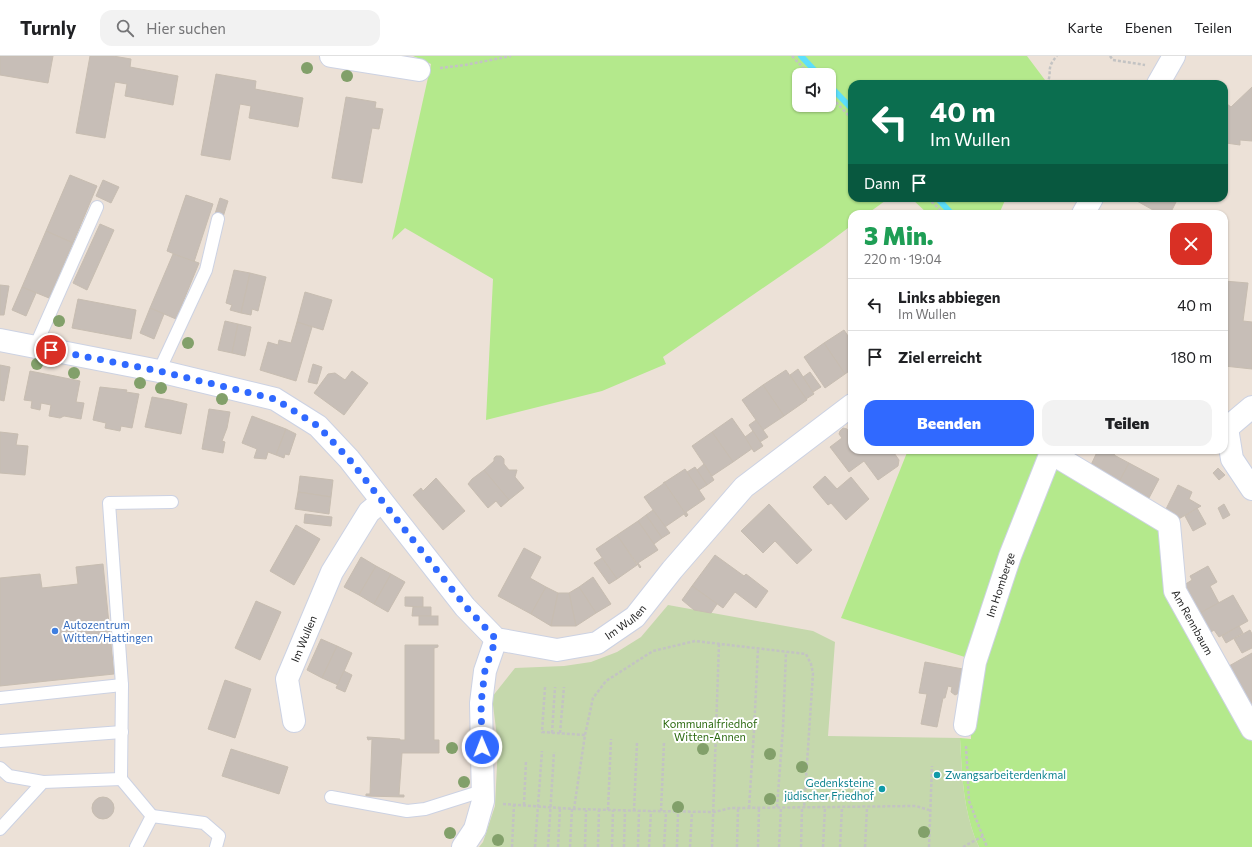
<!DOCTYPE html>
<html lang="de">
<head>
<meta charset="utf-8">
<style>
  :root { --surface:#fff; --page:#f2f2f2; --text:#202124; --muted:#757577; --line:#e0e0e0; --accent:#3069ff }
  body { margin:0; font-family:Commissioner,sans-serif; background:var(--page); color:var(--text); height:100vh; display:flex; flex-direction:column; font-size:15px; white-space:nowrap }
  * { box-sizing:border-box; margin:0 }
  p { font-size:13px; color:var(--muted) }
  .icon { flex:none; width:22px; height:22px; fill:none; stroke:currentColor; stroke-width:2; stroke-linecap:round; stroke-linejoin:round }
  .map { position:relative; flex:1; overflow:hidden }
  .side { position:absolute; left:848px; top:154px; width:380px; height:244px; display:flex; flex-direction:column; background:var(--surface); border-radius:12px; box-shadow:0 1px 3px #0004 }
  .side>* { flex:none }
  .guide { position:absolute; left:848px; top:24px; width:380px; height:122px; border-radius:12px; box-shadow:0 1px 3px #0004; background:#0b6e4f; color:#fff; overflow:hidden }
  .fabs { position:absolute; left:792px; top:12px; display:grid; gap:8px }
  .fabs a { display:grid; place-items:center; width:44px; height:44px; border-radius:8px; background:var(--surface); box-shadow:0 1px 3px #0004; font-size:20px }
  .pin { position:absolute; display:grid; place-items:center; width:34px; height:34px; color:#fff; margin:-17px; border:2px solid #fff; border-radius:50%; box-shadow:0 1px 4px #0007 }
  .me { position:absolute; width:44px; margin:-22px; rotate:359deg; stroke-linejoin:round; filter:drop-shadow(0 0 3px #0008) }
  .turn { display:flex; align-items:center; gap:14px; height:84px; padding:0 16px; font-size:18px }
  .turn .icon { width:52px; height:52px; stroke-width:2.5 }
  .turn b { display:block; font-size:28px; line-height:34px }
  .then { display:flex; align-items:center; height:38px; padding:0 16px; background:#0003; gap:8px; font-size:15px }
  .round { display:grid; place-items:center; flex:none; width:42px; height:42px; border-radius:12px; background:var(--page) }
  .overview { display:flex; align-items:center; justify-content:space-between; height:68px; padding:0 16px }
  h1 { font-size:24px; font-weight:800; line-height:30px; color:#1e9e55 }
  .action { display:flex; gap:8px; margin-top:auto; padding:8px 16px }
  .action a { flex:1; height:46px; border-radius:12px; background:var(--accent); color:#fff; font-size:16px; font-weight:800; line-height:46px; text-align:center }
  .action a+a { background:var(--page); color:var(--text) }
  ul { padding:0; list-style:none }
  li { display:flex; align-items:center; gap:12px; height:52px; padding:0 16px; border-top:1px solid var(--line) }
  li div { flex:1 }
  li b { display:block; font-size:15px }
  li em { font-style:normal }
  header { display:flex; align-items:center; gap:24px; box-sizing:border-box; height:56px; padding:0 20px; background:var(--surface); border-bottom:1px solid var(--line) }
  header strong { font-size:19px }
  nav { display:flex; gap:22px; margin-inline-start:auto; font-size:14px }
  .search { width:280px; height:36px; background:var(--page); display:flex; align-items:center; gap:10px; box-sizing:border-box; padding:0 14px; border-radius:12px; color:var(--muted); font-size:15px }
  .map>svg:first-child { display:block }
</style>
</head>
<body>
<header>
<strong>Turnly</strong>
<div class="search"><svg class="icon" aria-label="search" viewBox="0 0 24 24"><circle cx="10" cy="10" r="6"/><path d="M15 15l6 6"/></svg>Hier suchen</div>
<nav><a>Karte</a><a>Ebenen</a><a>Teilen</a></nav>
</header>
<div class="map">
<svg width="1252" height="791" viewBox="0 0 1252 791">
  <rect width="100%" height="100%" fill="#ece1d7"/>
  <g fill="#b4e98c" fill-rule="evenodd">
    <path d="M413 0H1027L1048 28H852V142H889L867 158H852V169L824 190 663 301 666 308 602 335 486 364 493 223 405 172 392 184 431 8ZM799 19H829V49H799Z"/>
    <path d="M911 142H1006L999 158H928Z"/>
    <path d="M908 394H1042L1037 401 1155 468 1166 485 1169 536 1252 686V791H979C963 757 962 719 960 682L971 683 968 602 841 562Z"/>
  </g>
  <path fill="#c5d8ac" d="M668 549 813 575 835 586 828 680 960 682C962 719 963 757 979 791H479L483 786 495 750 498 689 492 641 515 612 564 610 591 606 617 596 641 581Z"/>
  <g fill="none" stroke-linecap="round" stroke-linejoin="round">
    <g stroke="#5ddffb" stroke-width="6">
      <path d="M801 0 819 19"/>
      <path d="M829 29 852 53"/>
      <path d="M937 142 952 158"/>
    </g>
  </g>
  <g fill="#c7beb7" stroke="#c7bdb1">
    <path d="M0 0H53L48 27 0 19Z"/>
    <path d="M90 0H113L131 3 130 11 178 20 173 49 125 40 127 28 115 26 105 82 76 77Z"/>
    <path d="M216 18 256 25 255 33 303 42 298 71 249 62 251 50 240 48 230 104 201 99Z"/>
    <path d="M1252 31V85L1240 84V89L1226 87 1224 81V50L1227 48 1231 51Z"/>
    <path d="M346 41 376 46 375 52 383 53 379 73 372 72 362 127 332 122Z"/>
    <path d="M70 119 97 130 73 187 46 175Z"/>
    <path d="M103 124 119 131 111 147 96 140Z"/>
    <path d="M186 139 213 148 194 206 167 195Z"/>
    <path d="M220 142 228 145 223 161 215 158Z"/>
    <path d="M1138 142H1178L1170 158H1163L1153 154 1137 145Z"/>
    <path d="M100 168 114 174 87 234 73 227Z"/>
    <path d="M46 175 73 187 49 242 22 231Z"/>
    <path d="M173 198 199 207 176 263 150 252Z"/>
    <path d="M234 214 250 217 241 257 230 254 232 249 226 247Z"/>
    <path d="M250 217 266 221 258 255 252 253 251 259 241 257Z"/>
    <path d="M1224 225 1248 227 1243 265 1252 266V313L1224 310Z"/>
    <path d="M0 229 9 230 4 259H0Z"/>
    <path d="M22 231 36 237 26 260 12 254Z"/>
    <path d="M305 236 332 244 323 274 297 266Z"/>
    <path d="M78 243 136 254 131 283 72 272Z"/>
    <path d="M150 252 164 258 154 283 140 277Z"/>
    <path d="M225 265 238 268 232 297 218 294Z"/>
    <path d="M297 266 312 271 296 325 260 314 268 286 278 289 279 284 291 287Z"/>
    <path d="M238 268 251 271 245 300 232 297Z"/>
    <path d="M844 274 852 286V313L845 318 824 287Z"/>
    <path d="M824 287 845 318 825 332 804 301Z"/>
    <path d="M313 308 322 311 317 328 308 326Z"/>
    <path d="M0 309 10 311 4 345 0 344Z"/>
    <path d="M798 313 814 338 806 343 790 319Z"/>
    <path d="M786 314 807 344 784 360 763 329Z"/>
    <path d="M30 315 80 325 76 346 84 347 81 363 64 360 60 362 49 360 51 349 41 347 40 354 31 352 32 345 24 344Z"/>
    <path d="M352 315 368 327 344 359 314 337 328 318 335 317 345 324Z"/>
    <path d="M810 316 821 331 813 336 803 321Z"/>
    <path d="M763 329 784 360 763 374 742 344Z"/>
    <path d="M100 331 127 334 126 336 139 338 132 372 121 370 120 375 105 372 106 367 93 364Z"/>
    <path d="M152 341 170 344 187 348 181 378 145 371Z"/>
    <path d="M209 353 230 356 227 372 222 385 225 386 223 397 202 393Z"/>
    <path d="M252 360 286 373 276 399 268 396 266 403 254 402 257 393 242 387Z"/>
    <path d="M732 362 753 392 733 406 712 376Z"/>
    <path d="M756 364 768 381 760 386 749 369Z"/>
    <path d="M843 372 847 373 849 377 852 375V394H892L899 404 898 410 878 424 864 405 849 416 830 391 842 382 839 378 840 375Z"/>
    <path d="M286 373 296 378 289 399 285 398 284 402 276 399Z"/>
    <path d="M753 375 763 390 754 396 745 381Z"/>
    <path d="M0 376 18 378 16 389 28 390 25 419 0 417Z"/>
    <path d="M712 376 733 406 712 420 692 390Z"/>
    <path d="M1098 394H1117L1114 399 1129 407 1119 426 1090 411Z"/>
    <path d="M496 400H501L504 403V408L509 414H517L515 421 524 432 509 444 484 414 494 405V402Z"/>
    <path d="M1129 407 1159 423 1149 442 1119 426Z"/>
    <path d="M704 408 714 424 707 429 697 414Z"/>
    <path d="M695 411 707 429 699 434 687 416Z"/>
    <path d="M1218 412 1225 419 1219 424 1213 417Z"/>
    <path d="M685 413 705 443 686 456 688 459 687 460 664 426H665Z"/>
    <path d="M484 414 509 444 501 451 496 445 488 452 468 428 472 423Z"/>
    <path d="M300 420 333 424 331 441 298 436Z"/>
    <path d="M825 420 837 433 851 421 869 443 846 464 831 447 828 449 813 431Z"/>
    <path d="M436 422 465 455 443 474 413 439 421 432 423 435Z"/>
    <path d="M664 426 687 460 686 461 684 458 665 471 644 441 663 428Z"/>
    <path d="M1178 429 1192 436 1189 443 1201 450 1177 464 1164 457Z"/>
    <path d="M298 436 331 441 329 458 295 453Z"/>
    <path d="M769 448 812 494 797 508 775 485 763 497 741 475Z"/>
    <path d="M1224 448 1230 459 1223 463 1218 452Z"/>
    <path d="M1197 452 1206 468 1193 475 1185 460Z"/>
    <path d="M653 454 670 477 662 482 646 459Z"/>
    <path d="M305 458 332 461 331 470 304 467Z"/>
    <path d="M646 459 662 482 654 488 638 465Z"/>
    <path d="M638 465 658 494 638 507 641 511 640 512 617 479Z"/>
    <path d="M296 469 320 483 294 529 270 515Z"/>
    <path d="M617 479 637 509 617 523 596 493Z"/>
    <path d="M524 492 541 501 530 522 546 531 531 558 498 540Z"/>
    <path d="M715 499 744 520 746 518 768 535 756 552 735 536 723 552 692 530Z"/>
    <path d="M361 501 376 510 359 539 344 531Z"/>
    <path d="M602 502 617 523 609 528 594 507Z"/>
    <path d="M103 508 114 618 0 630V522L40 518 42 532 78 528 76 511Z"/>
    <path d="M376 510 391 518 374 548 359 539Z"/>
    <path d="M1208 510 1217 526 1210 530 1219 547 1200 557 1184 529 1192 524 1190 520Z"/>
    <path d="M391 518 405 526 388 556 374 548Z"/>
    <path d="M593 521 611 548 596 557 579 531Z"/>
    <path d="M692 530 717 548 711 557 694 554 682 544Z"/>
    <path d="M546 531 558 537 551 570 531 558Z"/>
    <path d="M579 531 596 557 576 570 569 537Z"/>
    <path d="M558 537H569L576 570H551Z"/>
    <path d="M1233 539 1248 565 1219 581 1214 574 1211 576 1200 557Z"/>
    <path d="M405 541H423V551L405 550Z"/>
    <path d="M256 545 281 556 260 604 235 592Z"/>
    <path d="M413 551H431V560H412Z"/>
    <rect x="419" y="560" width="19" height="9"/>
    <path d="M1239 570 1243 577 1226 587 1222 580Z"/>
    <path d="M1250 574 1252 578V592L1242 597 1234 583Z"/>
    <path d="M321 583 337 590 322 622 307 614Z"/>
    <path d="M405 589H438V591L434 592V684H439V697H402L399 739H404V741L366 740V738H370L372 683 368 684 367 681 400 683V684H405Z"/>
    <path d="M337 590 352 597 338 629 322 622Z"/>
    <path d="M1252 597V650L1229 610Z"/>
    <path d="M925 606 963 613 959 637 955 639 951 636 952 631 948 630 945 642H943L937 671 921 668 927 638 919 637Z"/>
    <path d="M344 615 352 619 345 636 336 632Z"/>
    <path d="M225 624 251 633 235 682 208 673Z"/>
    <path d="M231 693 288 711 279 738 222 720Z"/>
    <circle cx="103" cy="752" r="11"/>
  </g>
  <g fill="none" stroke-linecap="round" stroke-linejoin="round">
    <defs>
      <g id="service">
        <path d="M35 291 97 151"/>
        <path d="M159 315 206 214 218 163"/>
        <path d="M0 642 122 629"/>
        <path d="M0 685 122 676"/>
        <path d="M0 712 9 720 43 726"/>
        <path d="M331 741 407 755 425 753 482 735"/>
        <path d="M152 760 204 767 219 780 216 791"/>
        <path d="M0 773 43 726 121 723"/>
        <path d="M136 791 152 760 121 723 122 629 109 447 172 446"/>
      </g>
      <g id="minor">
        <path d="M331 0 419 14"/>
        <path d="M1158 28 1174 0"/>
        <path d="M1083 158 1092 142"/>
        <path id="s1" d="M0 284 159 315 275 343 318 370 349 403 465 551 496 583 557 594 597 587 635 561 672 514 744 431 852 349"/>
        <path d="M1227 372 1232 403 1252 433"/>
        <path d="M1227 372 1252 351"/>
        <path id="s2" d="M1051 397 1169 468 1175 535 1252 673"/>
        <path id="s3" d="M294 665 287 623 332 516 369 456 381 446"/>
        <path id="s4" d="M965 669 975 606 1010 500 1052 394"/>
        <path d="M463 791 475 773 483 745 481 647 485 615 496 583"/>
      </g>
    </defs>
    <use href="#service" stroke="#ccd2e3" stroke-width="14"/>
    <use href="#minor" stroke="#ccd2e3" stroke-width="24"/>
    <g stroke="#c3c3c3" stroke-width="2.5" stroke-dasharray="3 2" stroke-linecap="butt">
      <path d="M792 0 810 19"/>
      <path d="M1110 0 1113 4 1145 9"/>
      <path d="M440 12 465 9 511 0"/>
      <path d="M1047 28C1053 15 1045 13 1057 0"/>
      <path d="M829 39 852 63"/>
      <path d="M928 142 944 158"/>
      <path d="M545 631 542 676 585 679"/>
      <path d="M552 677 555 631"/>
      <path d="M560 677 564 631"/>
      <path d="M966 690 969 745 987 791"/>
      <path d="M503 748 574 753 651 755 714 756 731 752H738L916 750 929 754"/>
      <path d="M524 749 526 704"/>
      <path d="M777 751 783 672 786 596"/>
      <path d="M749 752 754 675 758 592"/>
      <path d="M574 753 585 679 593 642 606 625 653 595 695 585 806 598 811 608 813 617 804 752"/>
      <path d="M608 754 611 683"/>
      <path d="M634 755 637 687"/>
      <path d="M661 755 664 687"/>
      <path d="M512 791 514 749"/>
      <path d="M535 791 542 695"/>
      <path d="M548 791 554 696"/>
      <path d="M558 791 560 752"/>
      <path d="M570 791 572 753"/>
      <path d="M585 791 586 754"/>
      <path d="M598 791 599 754"/>
      <path d="M612 791 613 754"/>
      <path d="M624 791 625 755"/>
      <path d="M638 791 639 755"/>
      <path d="M649 791 651 755"/>
      <path d="M664 791 666 756"/>
      <path d="M677 791 678 756"/>
      <path d="M690 791 692 756"/>
      <path d="M712 791 719 587"/>
      <path d="M737 791 738 752"/>
      <path d="M758 791 759 752"/>
      <path d="M779 791 781 752"/>
      <path d="M801 791 802 752"/>
      <path d="M823 791 825 751"/>
      <path d="M840 791 842 751"/>
      <path d="M865 791 867 751"/>
      <path d="M929 791 932 710"/>
      <path d="M963 791 983 780"/>
    </g>
    <use href="#service" stroke="#fff" stroke-width="12"/>
    <use href="#minor" stroke="#fff" stroke-width="22"/>
  </g>
  <g fill="#82a06a">
    <circle cx="307" cy="12" r="6"/>
    <circle cx="347" cy="20" r="6"/>
    <circle cx="59" cy="265" r="6"/>
    <circle cx="188" cy="287" r="6"/>
    <circle cx="37" cy="308" r="6"/>
    <circle cx="74" cy="317" r="6"/>
    <circle cx="140" cy="327" r="6"/>
    <circle cx="161" cy="332" r="6"/>
    <circle cx="222" cy="343" r="6"/>
    <circle cx="452" cy="692" r="6"/>
    <circle cx="703" cy="693" r="6"/>
    <circle cx="770" cy="698" r="6"/>
    <circle cx="802" cy="711" r="6"/>
    <circle cx="464" cy="726" r="6"/>
    <circle cx="770" cy="743" r="6"/>
    <circle cx="678" cy="751" r="6"/>
    <circle cx="924" cy="776" r="6"/>
    <circle cx="450" cy="777" r="6"/>
    <circle cx="498" cy="784" r="6"/>
  </g>
  <g fill="none" stroke-linecap="round" stroke-linejoin="round">
    <path stroke="#3069ff" stroke-width="7" stroke-dasharray="0 12.6" d="M51 294 159 315 275 343 318 370 349 403 466 551 496 583 485 614 481 647 482 691"/>
  </g>
  <circle fill="#3f7fe0" stroke="#fff" stroke-width="1.5" cx="55" cy="575" r="4"/>
  <g fill="#0f9aa8" stroke="#fff" stroke-width="1.5">
    <circle cx="937" cy="719" r="4"/>
    <circle cx="882" cy="733" r="4"/>
  </g>
  <g text-anchor="middle" stroke-width="4" stroke-linejoin="round" paint-order="stroke">
    <g font-size="11" fill="#272727" stroke="#fff">
      <text dy="4" stroke="none"><textPath href="#s4" startOffset="145">Im Homberge</textPath></text>
      <text dy="4" stroke="none"><textPath href="#s1" startOffset="748">Im Wullen</textPath></text>
      <text dy="4" stroke="none"><textPath href="#s2" startOffset="241">Am Rennbaum</textPath></text>
      <text dy="4" stroke="none"><textPath href="#s3" startOffset="86">Im Wullen</textPath></text>
    </g>
    <g font-size="11" fill="#366cbe" stroke="#fff" text-anchor="start">
      <text x="63" y="573">Autozentrum<tspan x="63" dy="13">Witten/Hattingen</tspan></text>
    </g>
    <g font-size="11" fill="#2c6a11" stroke="#fff">
      <text x="710" y="672">Kommunalfriedhof<tspan x="710" dy="13">Witten-Annen</tspan></text>
    </g>
    <g font-size="11" fill="#0d838f" stroke="#fff" text-anchor="start">
      <text x="945" y="723">Zwangsarbeiterdenkmal</text>
      <text x="874" y="731" text-anchor="end">Gedenksteine<tspan x="874" dy="13">jüdischer Friedhof</tspan></text>
    </g>
  </g>
</svg>
<div class="fabs">
<a><svg class="icon" aria-label="sound" viewBox="0 0 24 24"><path d="M4 9h4l5-4v14l-5-4H4zM17 9q2 3 0 6"/></svg></a>
</div>
<div class="pin" style="left:51px;top:294px;background:#d93025"><svg class="icon" aria-label="arrive" viewBox="0 0 24 24"><path d="M6 21V4h12l-3 4 3 4H6"/></svg></div>
<svg class="me" style="left:482px;top:691px" viewBox="-20 -20 40 40"><circle r="17" fill="#3069ff" stroke="#fff" stroke-width="3"/><path d="M0-11L8 9 0 5-8 9z" fill="#fff"/></svg>
<div class="guide">
<div class="turn"><svg class="icon" aria-label="left" viewBox="0 0 24 24"><path d="M17 20v-9H6M10 6l-5 5 5 5"/></svg><div><b>40 m</b>Im Wullen</div></div>
<div class="then">Dann<svg class="icon" aria-label="arrive" viewBox="0 0 24 24"><path d="M6 21V4h12l-3 4 3 4H6"/></svg></div>
</div>
<section class="side">
<div class="overview"><div><h1>3 Min.</h1><p>220 m · 19:04</p></div><a class="round" style="background:#d93025;color:#fff"><svg class="icon" aria-label="close" viewBox="0 0 24 24"><path d="M6 6l12 12M18 6L6 18"/></svg></a></div>
<ul>
<li><svg class="icon" aria-label="left" viewBox="0 0 24 24"><path d="M17 20v-9H6M10 6l-5 5 5 5"/></svg><div><b>Links abbiegen</b><p>Im Wullen</p></div><em>40 m</em></li>
<li><svg class="icon" aria-label="arrive" viewBox="0 0 24 24"><path d="M6 21V4h12l-3 4 3 4H6"/></svg><div><b>Ziel erreicht</b></div><em>180 m</em></li>
</ul>
<div class="action"><a>Beenden</a><a>Teilen</a></div>
</section>
</div>
</body>
</html>
